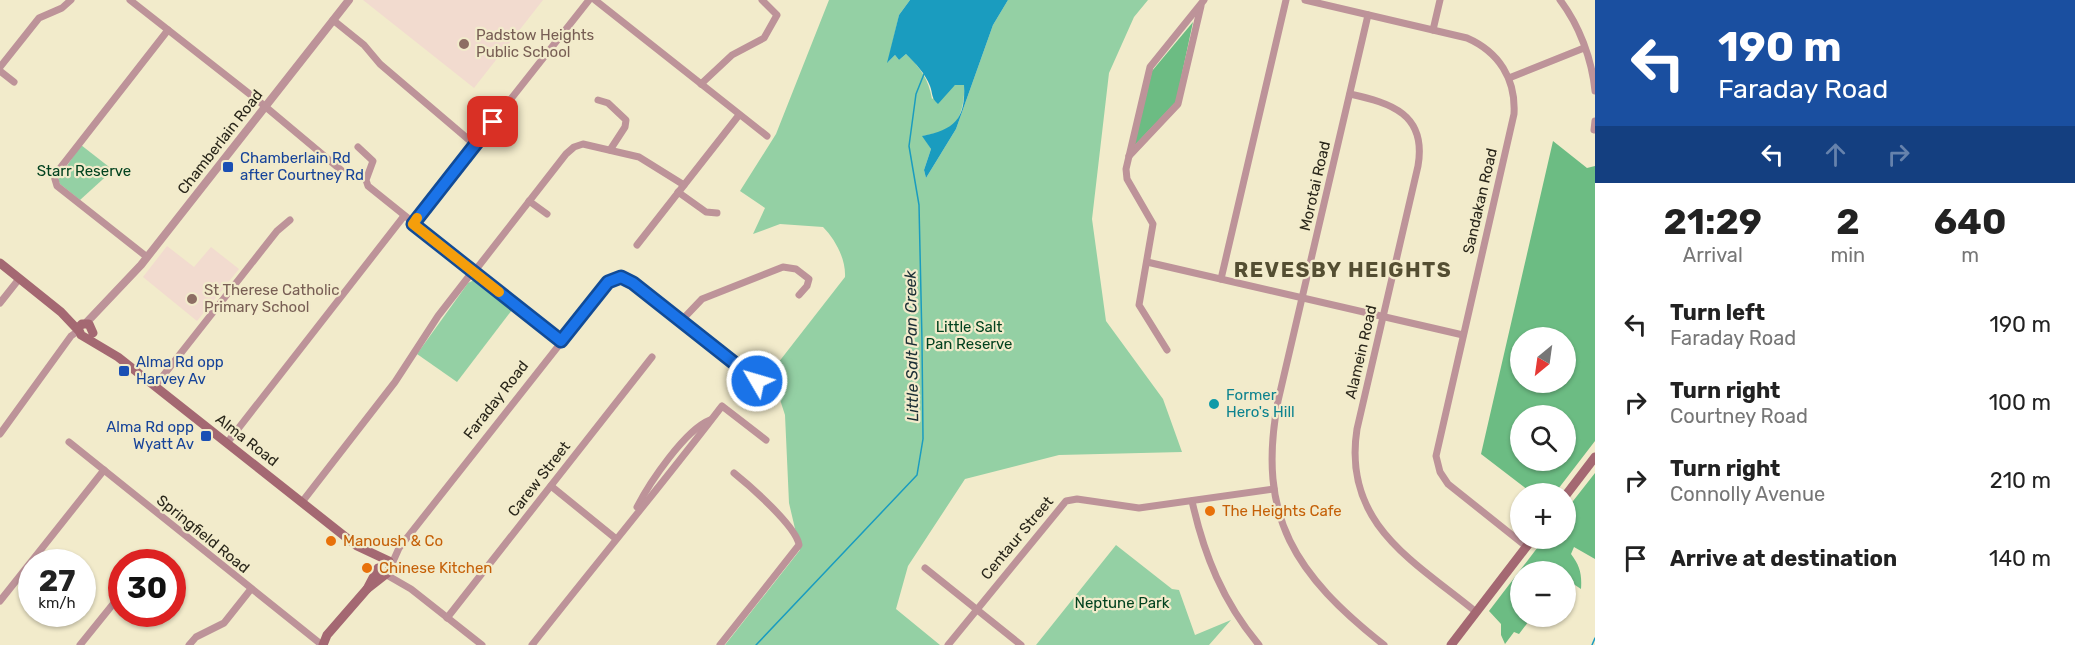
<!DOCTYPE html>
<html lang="en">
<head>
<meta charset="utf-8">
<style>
  :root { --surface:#fff; --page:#f6f6f6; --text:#222; --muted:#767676 }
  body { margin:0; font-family:Rubik,sans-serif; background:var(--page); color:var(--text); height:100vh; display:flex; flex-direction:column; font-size:22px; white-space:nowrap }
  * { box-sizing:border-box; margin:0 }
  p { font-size:20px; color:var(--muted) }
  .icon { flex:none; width:33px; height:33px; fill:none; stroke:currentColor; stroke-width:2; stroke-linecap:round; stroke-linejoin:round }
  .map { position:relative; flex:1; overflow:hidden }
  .side { display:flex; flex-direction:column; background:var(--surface); width:480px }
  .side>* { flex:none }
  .guide { background:#1a4fa0; color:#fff; overflow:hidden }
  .needle { width:39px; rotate:209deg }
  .fabs { position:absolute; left:1510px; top:327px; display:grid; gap:12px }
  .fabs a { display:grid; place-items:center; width:66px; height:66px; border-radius:50%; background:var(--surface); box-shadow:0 2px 4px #0004; font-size:30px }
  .speed { position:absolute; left:18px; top:549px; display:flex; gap:12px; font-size:30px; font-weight:700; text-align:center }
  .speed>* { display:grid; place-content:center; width:78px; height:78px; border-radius:50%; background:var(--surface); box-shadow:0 2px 4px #0004; line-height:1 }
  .speed small { font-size:15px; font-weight:400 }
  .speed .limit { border:9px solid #d22; background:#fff; color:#111 }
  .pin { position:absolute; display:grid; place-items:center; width:51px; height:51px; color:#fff; margin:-26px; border-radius:12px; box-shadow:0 3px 9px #0006 }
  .me { position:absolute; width:66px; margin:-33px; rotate:308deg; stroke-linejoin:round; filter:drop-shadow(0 0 4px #0008) }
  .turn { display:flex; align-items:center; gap:21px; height:126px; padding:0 24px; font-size:27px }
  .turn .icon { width:78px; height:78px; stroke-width:2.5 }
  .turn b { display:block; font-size:42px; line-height:51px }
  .lanes { display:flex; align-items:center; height:57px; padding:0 24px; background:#0003; justify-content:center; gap:30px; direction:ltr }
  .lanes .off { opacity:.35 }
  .eta { display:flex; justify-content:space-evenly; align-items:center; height:102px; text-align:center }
  .eta b { font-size:36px; font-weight:700; line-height:42px }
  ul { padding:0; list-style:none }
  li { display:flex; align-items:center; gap:18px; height:78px; padding:0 24px }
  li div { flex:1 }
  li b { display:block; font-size:22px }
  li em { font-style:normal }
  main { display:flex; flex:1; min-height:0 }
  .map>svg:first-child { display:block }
</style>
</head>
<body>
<main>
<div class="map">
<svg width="1595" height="645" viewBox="0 0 1595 645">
  <rect width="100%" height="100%" fill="#f2ebcb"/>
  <g fill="#f2dbcf">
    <path d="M363 0H543L474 88Z"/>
    <path d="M167 246 194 267 211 247 239 269 197 321 143 277Z"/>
  </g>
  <g fill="#94d0a4">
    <path d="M829 0H910L899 15 888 62 895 55 899 60 906 54C920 67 929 80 932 99L955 85H964C965 98 962 123 947 130 941 133 930 134 923 136L931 149 924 170 926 178 956 129 993 25 1008 0H1148L1134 17 1109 73 1092 219 1106 321 1163 399 1182 452 1059 455 965 479 908 566 896 609 940 645H725L800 550 789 503 785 415 771 372 845 277C846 259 835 239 823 227L780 224 753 234 765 208 740 191 776 134Z"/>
    <path d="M81 145 113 170 80 200 60 184 58 179Z"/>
    <path d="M474 280 512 310 457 382 417 354 468 283Z"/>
    <path d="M1116 545 1172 589 1179 590 1195 635 1231 620 1209 645H1036Z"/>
  </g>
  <g fill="#6cbc83" fill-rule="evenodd">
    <path d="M1193 22 1176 102 1134 146 1152 71Z"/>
    <path d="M1553 141 1587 168 1595 166V441L1555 493H1532L1481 454ZM1521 338H1566V382H1521ZM1521 416H1566V460H1521Z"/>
    <path d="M1595 473V559L1574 547 1571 554C1580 566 1582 574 1581 589L1566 579V572H1521V616L1532 617 1519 634 1514 632 1505 644 1501 635V624L1489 611 1544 539 1566 538V510Z"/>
  </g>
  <path fill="#1a9cbf" d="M910 0H1008L993 25 956 129 926 178 924 170 931 149 922 136C954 130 966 119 964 85H955L938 104C931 98 933 94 930 86 925 73 916 64 906 54L899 60 895 55 887 63 899 15Z"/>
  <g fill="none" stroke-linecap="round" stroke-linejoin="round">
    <g stroke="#1a9cbf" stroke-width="1.5">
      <path d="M756 645 917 475 923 439 922 341 919 205 909 146 916 94 924 74"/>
      <path d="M1592 645 1595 638"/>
    </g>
    <g stroke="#bd9399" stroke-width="7">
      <path d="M130 0 261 103 341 170"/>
      <path d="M595 0 767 136"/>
      <path d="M1305 0 1467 38C1499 52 1516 79 1514 114L1436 456 1440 472 1448 484 1527 547"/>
      <path d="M1560 0C1579 25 1592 59 1595 91"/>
      <path d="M1368 15 1278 401C1256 518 1296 575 1384 645"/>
      <path d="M333 20 364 45 380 64 475 145"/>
      <path d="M1433 30 1440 0"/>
      <path d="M0 67 39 18 62 8 71 0"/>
      <path d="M0 71 14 82"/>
      <path d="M1509 78 1584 48"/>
      <path d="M701 84 732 55 764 38 777 15 762 0"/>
      <path d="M1350 94C1391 103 1427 114 1418 166L1357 429C1342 524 1414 561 1476 612"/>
      <path d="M598 100 608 103 626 120 625 127 610 150"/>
      <path d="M1594 130 1595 121"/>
      <path d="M358 147 373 161 366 180 368 186 561 341"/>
      <path d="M1129 156 1178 104 1201 6"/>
      <path d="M678 192 706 212 717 213"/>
      <path d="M529 201 547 214"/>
      <path d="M413 223 589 0"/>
      <path d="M637 245 739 115"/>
      <path d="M147 257 57 186 54 176 168 30"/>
      <path d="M1147 262 1463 335"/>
      <path d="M474 272 566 154 574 147 583 144 639 157 684 185"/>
      <path d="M1221 279 1286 0"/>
      <path d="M0 303 19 279"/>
      <path d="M681 321 702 299 783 267 796 269 809 279 807 286 799 295"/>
      <path d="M1167 350 1139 305 1153 224 1127 179 1126 169 1150 67 1204 0"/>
      <path d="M155 386 277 231 290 220"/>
      <path d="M0 434 71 336 78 331"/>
      <path d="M69 442 322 645"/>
      <path d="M227 443 404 216"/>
      <path d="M551 486 615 538"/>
      <path d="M1192 501C1204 555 1223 602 1259 645"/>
      <path d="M302 502 395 382 438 316 473 271"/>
      <path d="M637 507C650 482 685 430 710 420"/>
      <path d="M391 566 399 548 612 278 621 277 629 280 757 381"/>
      <path d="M925 568 1021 645"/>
      <path d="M385 574 411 589 482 645"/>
      <path d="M0 601 104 470"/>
      <path d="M447 618 652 357"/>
      <path d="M80 645 122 593"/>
      <path d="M189 645 196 637 224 623 251 589"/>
      <path d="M532 645C595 565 660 487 722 406L766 440"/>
      <path d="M720 645 799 545C797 527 749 485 734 473"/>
      <path d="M948 645 1066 501 1077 499 1139 508 1274 489"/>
    </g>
    <path stroke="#bd9399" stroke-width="8" d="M86 323 141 265 349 0"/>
    <g stroke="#a46872" stroke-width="9">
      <path d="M0 263 61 312 78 330"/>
      <path d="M93 333 89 324H82L78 328 81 335 118 357 357 546 389 561 390 571 367 589"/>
      <path d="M1566 495 1595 457"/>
      <path d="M323 645 327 635 367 589 378 568"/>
      <path d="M1451 645 1533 538"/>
    </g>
  </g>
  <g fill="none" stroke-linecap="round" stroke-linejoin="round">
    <defs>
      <path id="route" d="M493 122 413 224 561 341 608 282 621 277 633 283 757 381"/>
    </defs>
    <use href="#route" stroke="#114b97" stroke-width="15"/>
    <use href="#route" stroke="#1a73e8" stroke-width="10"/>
    <path stroke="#f59e0b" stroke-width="10" d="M417 218 413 224 499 292"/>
  </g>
  <g fill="#8d6e63" stroke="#f2ebcb" stroke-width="2">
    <circle cx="464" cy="44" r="6"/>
    <circle cx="192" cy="299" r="6"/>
  </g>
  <g fill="#1a4fb4" stroke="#f2ebcb" stroke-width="2">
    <rect x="222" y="161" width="12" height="12" rx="3"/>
    <rect x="118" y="365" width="12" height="12" rx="3"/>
    <rect x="200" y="430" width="12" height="12" rx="3"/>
  </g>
  <circle fill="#0f9aa8" stroke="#f2ebcb" stroke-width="2" cx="1214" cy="404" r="6"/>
  <g fill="#e8710a" stroke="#f2ebcb" stroke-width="2">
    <circle cx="1210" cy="511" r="6"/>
    <circle cx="331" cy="541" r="6"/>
    <circle cx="367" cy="568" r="6"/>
  </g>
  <g text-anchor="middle" stroke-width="4.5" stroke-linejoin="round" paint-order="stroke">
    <g font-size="15" fill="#785e54" stroke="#f2ebcb" text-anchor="start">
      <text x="476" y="40">Padstow Heights<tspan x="476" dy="17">Public School</tspan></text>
      <text x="204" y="295">St Therese Catholic<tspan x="204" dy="17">Primary School</tspan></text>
    </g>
    <g font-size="15" fill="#29261a" stroke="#f2ebcb">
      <text transform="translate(220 142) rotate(-52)" y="5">Chamberlain Road</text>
      <text transform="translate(1315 186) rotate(-77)" y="5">Morotai Road</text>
      <text transform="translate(1480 201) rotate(-77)" y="5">Sandakan Road</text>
      <text transform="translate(1361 352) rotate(-77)" y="5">Alamein Road</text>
      <text transform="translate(496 400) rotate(-52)" y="5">Faraday Road</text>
      <text transform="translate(247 440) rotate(38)" y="5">Alma Road</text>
      <text transform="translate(539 479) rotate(-52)" y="5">Carew Street</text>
      <text transform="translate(203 534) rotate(39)" y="5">Springfield Road</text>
      <text transform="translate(1017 538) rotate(-50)" y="5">Centaur Street</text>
    </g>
    <g font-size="15" fill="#164399" stroke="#f2ebcb" text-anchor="start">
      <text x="240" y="163">Chamberlain Rd<tspan x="240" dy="17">after Courtney Rd</tspan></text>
      <text x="136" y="367">Alma Rd opp<tspan x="136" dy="17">Harvey Av</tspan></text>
      <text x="194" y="432" text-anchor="end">Alma Rd opp<tspan x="194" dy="17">Wyatt Av</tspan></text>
    </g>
    <g font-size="15" fill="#02421f" stroke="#f2ebcb">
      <text x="84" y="176">Starr Reserve</text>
      <text x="969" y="332">Little Salt<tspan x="969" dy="17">Pan Reserve</tspan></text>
      <text x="1122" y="608">Neptune Park</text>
    </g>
    <g font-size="15" fill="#0d838f" stroke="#f2ebcb" text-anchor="start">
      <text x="1226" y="400">Former<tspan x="1226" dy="17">Hero's Hill</tspan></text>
    </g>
    <g font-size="15" fill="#c56008" stroke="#f2ebcb" text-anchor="start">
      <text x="1222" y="516">The Heights Cafe</text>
      <text x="343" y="546">Manoush &amp; Co</text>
      <text x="379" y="573">Chinese Kitchen</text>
    </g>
    <g font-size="16" font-style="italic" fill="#1a2e35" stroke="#f2ebcb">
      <text transform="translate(911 346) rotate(-91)" y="6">Little Salt Pan Creek</text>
    </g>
    <g font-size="21" font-weight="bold" letter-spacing="1.5" fill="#544e32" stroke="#f2ebcb">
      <text x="1343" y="277">REVESBY HEIGHTS</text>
    </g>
  </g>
</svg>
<div class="fabs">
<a><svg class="needle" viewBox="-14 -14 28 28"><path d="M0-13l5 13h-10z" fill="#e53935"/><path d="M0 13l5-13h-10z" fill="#767676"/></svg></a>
<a><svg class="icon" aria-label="search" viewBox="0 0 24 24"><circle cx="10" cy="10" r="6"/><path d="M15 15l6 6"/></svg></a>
<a>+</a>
<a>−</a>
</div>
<div class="speed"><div>27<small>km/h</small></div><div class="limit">30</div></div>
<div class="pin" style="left:493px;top:122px;background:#d93025"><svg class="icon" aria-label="arrive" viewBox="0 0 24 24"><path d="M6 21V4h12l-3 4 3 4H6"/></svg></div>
<svg class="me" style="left:757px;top:381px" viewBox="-20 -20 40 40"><circle r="17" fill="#1a73e8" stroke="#fff" stroke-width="3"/><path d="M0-11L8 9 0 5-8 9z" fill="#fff"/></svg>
</div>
<section class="side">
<div class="guide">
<div class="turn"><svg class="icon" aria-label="left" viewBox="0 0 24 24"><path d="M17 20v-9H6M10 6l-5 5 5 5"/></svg><div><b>190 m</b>Faraday Road</div></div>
<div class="lanes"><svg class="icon" aria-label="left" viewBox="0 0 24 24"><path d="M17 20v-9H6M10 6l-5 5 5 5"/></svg><svg class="icon off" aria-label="ahead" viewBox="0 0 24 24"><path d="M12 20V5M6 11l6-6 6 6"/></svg><svg class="icon off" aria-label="right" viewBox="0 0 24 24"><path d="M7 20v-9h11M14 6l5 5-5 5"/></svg></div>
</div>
<div class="eta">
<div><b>21:29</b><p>Arrival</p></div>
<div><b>2</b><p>min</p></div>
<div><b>640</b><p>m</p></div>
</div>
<ul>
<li><svg class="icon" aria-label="left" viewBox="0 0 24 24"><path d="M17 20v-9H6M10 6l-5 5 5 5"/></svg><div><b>Turn left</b><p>Faraday Road</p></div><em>190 m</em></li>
<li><svg class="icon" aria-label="right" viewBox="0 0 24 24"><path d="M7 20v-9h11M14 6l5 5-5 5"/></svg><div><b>Turn right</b><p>Courtney Road</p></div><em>100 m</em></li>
<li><svg class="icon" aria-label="right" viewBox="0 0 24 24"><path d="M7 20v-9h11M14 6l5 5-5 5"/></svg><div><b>Turn right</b><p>Connolly Avenue</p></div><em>210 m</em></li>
<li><svg class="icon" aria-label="arrive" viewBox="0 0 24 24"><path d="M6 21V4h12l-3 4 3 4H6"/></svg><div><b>Arrive at destination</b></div><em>140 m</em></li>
</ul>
</section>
</main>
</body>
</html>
